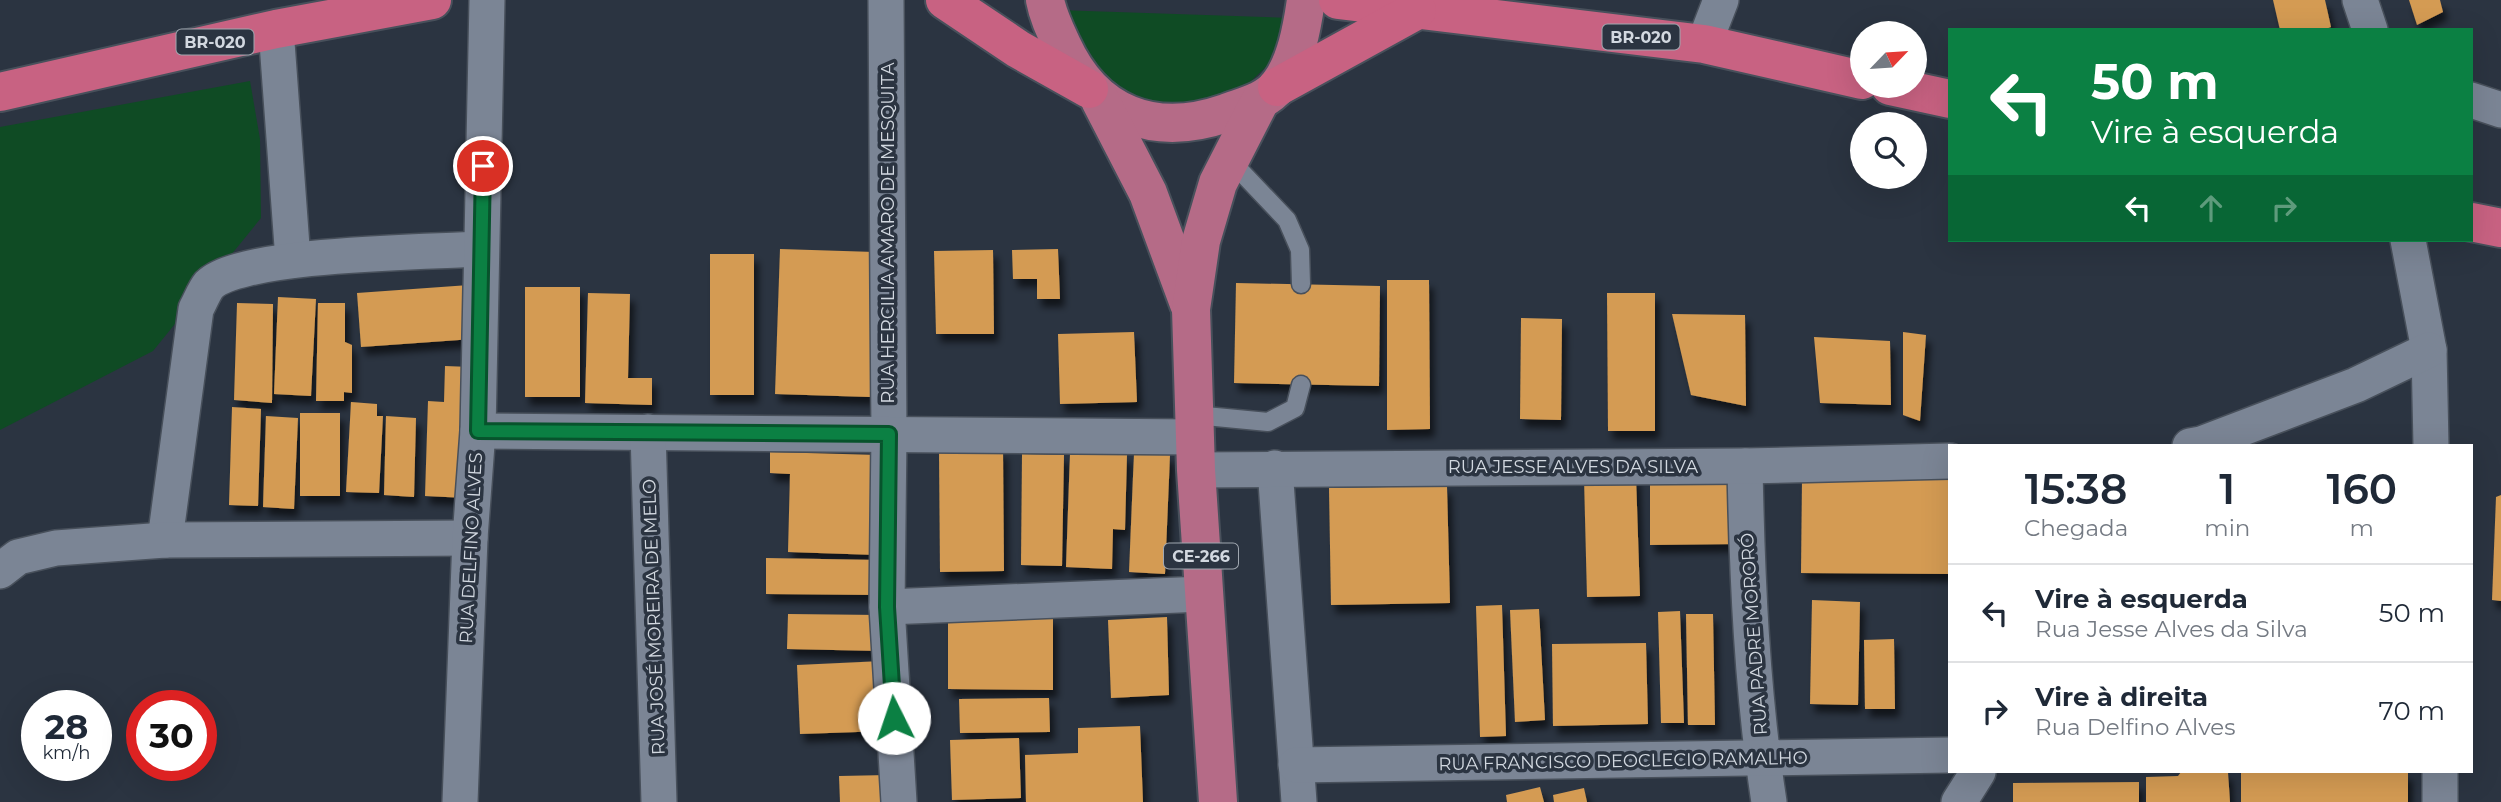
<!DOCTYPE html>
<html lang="pt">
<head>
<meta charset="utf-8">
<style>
  :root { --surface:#fff; --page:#f6f6f7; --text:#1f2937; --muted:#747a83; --line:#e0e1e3 }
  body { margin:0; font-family:Montserrat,sans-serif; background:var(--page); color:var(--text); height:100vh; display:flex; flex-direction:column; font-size:26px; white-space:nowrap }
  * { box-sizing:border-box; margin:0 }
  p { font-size:23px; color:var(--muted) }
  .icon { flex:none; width:38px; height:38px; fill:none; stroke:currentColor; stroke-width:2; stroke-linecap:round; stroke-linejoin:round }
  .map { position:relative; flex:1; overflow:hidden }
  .drawer { position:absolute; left:1948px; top:444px; width:525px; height:329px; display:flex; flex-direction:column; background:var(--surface); border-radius:0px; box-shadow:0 7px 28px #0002 }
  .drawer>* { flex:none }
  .guide { position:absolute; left:1948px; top:28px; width:525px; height:214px; border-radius:0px; box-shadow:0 7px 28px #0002; background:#0b8043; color:#fff; overflow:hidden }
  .needle { width:46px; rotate:65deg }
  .controls { position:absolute; left:1850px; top:21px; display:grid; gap:14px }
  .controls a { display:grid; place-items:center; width:77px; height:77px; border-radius:50%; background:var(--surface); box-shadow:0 7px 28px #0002; font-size:35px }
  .speed { position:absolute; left:21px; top:690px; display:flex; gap:14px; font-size:35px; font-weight:700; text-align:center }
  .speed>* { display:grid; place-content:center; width:91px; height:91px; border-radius:50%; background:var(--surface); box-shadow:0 7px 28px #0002; line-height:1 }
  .speed small { font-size:18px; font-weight:400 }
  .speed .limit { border:10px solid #d22; background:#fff; color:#111 }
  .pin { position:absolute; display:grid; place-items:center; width:60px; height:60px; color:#fff; margin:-30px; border:4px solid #fff; border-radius:50%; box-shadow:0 2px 7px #0007 }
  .me { position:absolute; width:77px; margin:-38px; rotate:356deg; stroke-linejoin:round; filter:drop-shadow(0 0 5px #0008) }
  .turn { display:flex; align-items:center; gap:24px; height:147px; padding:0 28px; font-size:32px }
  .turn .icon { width:91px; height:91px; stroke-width:2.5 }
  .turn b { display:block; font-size:49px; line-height:60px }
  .lanes { display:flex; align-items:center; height:66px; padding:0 28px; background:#0003; justify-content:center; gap:35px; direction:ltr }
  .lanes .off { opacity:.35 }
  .eta { display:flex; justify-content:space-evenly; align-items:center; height:119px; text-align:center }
  .eta b { font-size:42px; font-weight:600; line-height:49px }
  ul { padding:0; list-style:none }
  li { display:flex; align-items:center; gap:21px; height:98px; padding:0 28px; border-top:2px solid var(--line) }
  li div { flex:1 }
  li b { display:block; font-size:26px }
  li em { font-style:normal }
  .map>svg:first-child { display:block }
</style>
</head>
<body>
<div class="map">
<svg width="2501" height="802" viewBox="0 0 2501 802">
  <defs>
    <filter id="shadow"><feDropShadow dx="4.5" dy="8" stdDeviation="3.5" flood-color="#0009"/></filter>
  </defs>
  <rect width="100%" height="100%" fill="#2b3441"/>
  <g fill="#0f4b24">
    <path d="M1057 10 1293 18 1283 43 1268 65 1248 84 1225 98 1199 106 1146 104 1098 79Z"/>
    <path d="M250 81 260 139 261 218 153 351 0 430V127Z"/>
  </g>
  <g fill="#d49b52" filter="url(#shadow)">
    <path d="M2273 0H2325L2331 27 2323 30H2280Z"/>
    <path d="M2409 0H2440L2443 12 2417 25Z"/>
    <path d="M780 249 875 252 870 397 775 394Z"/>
    <path d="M1058 249 1060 299H1037V279H1013L1012 250Z"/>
    <path d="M993 250 994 334H936L934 251Z"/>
    <rect x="710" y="254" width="44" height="141"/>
    <path d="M1387 280H1429L1430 429 1387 430Z"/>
    <path d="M1236 283 1380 286 1379 386 1234 383Z"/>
    <path d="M469 285 473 339 361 347 357 293Z"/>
    <rect x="525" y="287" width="55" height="110"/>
    <path d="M588 293 630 294 628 378H652V405L585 403Z"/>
    <path d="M1607 293H1655V431H1608Z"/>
    <path d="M278 297 316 299 311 396 274 394Z"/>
    <path d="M237 303 273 304 272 403 234 400Z"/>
    <path d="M318 303H345V342L352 345V393L344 392V401H316Z"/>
    <path d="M1672 314 1745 315 1746 406 1691 395Z"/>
    <path d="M1521 318 1562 319 1561 420 1520 419Z"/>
    <path d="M1134 332 1137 402 1060 404 1058 334Z"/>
    <path d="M1903 332 1926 335 1920 421 1903 415Z"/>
    <path d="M1814 337 1890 341 1891 405 1820 403Z"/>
    <path d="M445 366 471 367 467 498 425 496 428 401 444 402Z"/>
    <path d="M351 402 377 404V416H383L379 493 346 492Z"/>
    <path d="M232 407 261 409 258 506 229 505Z"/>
    <rect x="300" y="413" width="40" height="83"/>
    <path d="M266 416 298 418 294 509 263 507Z"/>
    <path d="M386 416 416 418 414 497 384 495Z"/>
    <path d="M939 450H1003L1004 571 940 572Z"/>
    <path d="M770 452 879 455 877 555 788 552 790 474 770 473Z"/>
    <path d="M1070 453 1127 455 1125 530 1113 529 1112 569 1066 567Z"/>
    <path d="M1134 453 1170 455 1165 574 1129 572Z"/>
    <path d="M1022 454 1064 455 1062 566 1021 565Z"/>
    <path d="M1636 476 1640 596 1587 597 1584 478Z"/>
    <path d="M1738 476 1739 544 1650 545V477Z"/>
    <path d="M1802 479 1950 480V574L1801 573Z"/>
    <path d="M1447 486 1450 603 1331 605 1329 488Z"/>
    <path d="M2501 495V601L2492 600 2496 497Z"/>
    <path d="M766 558 877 560V595L766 594Z"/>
    <path d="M1812 600 1860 602 1858 705 1810 704Z"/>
    <path d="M1502 605 1506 736 1480 737 1476 606Z"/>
    <path d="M1539 609 1545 720 1515 722 1510 610Z"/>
    <path d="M1680 611 1684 723H1661L1658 612Z"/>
    <path d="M788 614 880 615V651L787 649Z"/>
    <path d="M1686 614H1713L1715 725H1688Z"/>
    <path d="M948 615 1053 616V690L948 689Z"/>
    <path d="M1167 617 1169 695 1111 698 1108 620Z"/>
    <path d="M1894 639 1895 709H1865L1864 640Z"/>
    <path d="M1646 643 1648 724 1553 726 1552 644Z"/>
    <path d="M883 661 886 731 800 734 797 665Z"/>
    <path d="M1049 698 1050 732 960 733 959 699Z"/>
    <path d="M1140 726 1143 802H1026L1025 755 1078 753V728Z"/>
    <path d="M1019 738 1021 798 952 800 950 740Z"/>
    <path d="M2181 772H2228L2230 802H2146V777L2178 776Z"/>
    <rect x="2241" y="772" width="167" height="30"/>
    <path d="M888 775 889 802H840L839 776Z"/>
    <path d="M2139 782V802H2013V783Z"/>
    <path d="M1540 787 1544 802H1507L1506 795Z"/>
    <path d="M1584 788 1587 802H1554L1553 795Z"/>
  </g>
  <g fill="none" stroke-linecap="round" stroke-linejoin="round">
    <defs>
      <g id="service">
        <path d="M1230 160 1287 220 1300 250 1301 284"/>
        <path d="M1195 415 1268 422 1295 408 1301 385"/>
      </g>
      <g id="minor">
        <path d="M886 0 889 434 887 607 899 802"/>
        <path d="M2360 0 2370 30"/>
        <path d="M276 29 293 260"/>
        <path d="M1704 44 1721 0"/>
        <path d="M2471 100 2501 110"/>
        <path d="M2408 240 2429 350 2431 446"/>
        <path d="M478 431 1195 437"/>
        <path d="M648 432 659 802"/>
        <path d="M2190 446 2201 444 2356 385 2429 350"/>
        <path d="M1745 466C1747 578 1752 691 1769 802"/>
        <path d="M1275 468 1299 802"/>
        <path d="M1196 470 1745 466 1950 461"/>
        <path d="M165 540 196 309C200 302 204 291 209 285 240 253 430 252 481 249"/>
        <path d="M0 571 18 557 56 548 165 540 470 538"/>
        <path d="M887 607 1203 594"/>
        <path d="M1296 765 1950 755"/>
        <path d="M2440 772V802"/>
        <path d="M460 802 470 538 478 431 487 0"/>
        <path d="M1959 802 1978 772"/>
      </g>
      <g id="primary">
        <path d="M1045 0C1048 16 1055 30 1062 45 1094 115 1154 138 1226 113 1244 106 1265 102 1278 86 1296 63 1302 28 1306 0"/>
        <path d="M1100 100 1148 193 1189 304"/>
        <path d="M1218 802 1196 470 1191 309 1201 241 1218 183 1260 101"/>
      </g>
      <g id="trunk">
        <path d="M945 0 1018 49 1089 89"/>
        <path d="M1338 0 1704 44 1862 80"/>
        <path d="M1890 86 1950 99"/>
        <path d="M1277 87 1417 10"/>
        <path d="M0 92 276 29 432 0"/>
        <path d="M2471 222 2501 228"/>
      </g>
    </defs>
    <use href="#service" stroke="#48505b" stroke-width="21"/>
    <use href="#minor" stroke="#48505b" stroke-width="38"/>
    <use href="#primary" stroke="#48505b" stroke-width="42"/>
    <use href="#trunk" stroke="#48505b" stroke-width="42"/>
    <use href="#service" stroke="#7b8595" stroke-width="18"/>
    <use href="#minor" stroke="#7b8595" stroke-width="35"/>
    <use href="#primary" stroke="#b56b87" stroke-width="38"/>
    <use href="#trunk" stroke="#c86282" stroke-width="38"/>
  </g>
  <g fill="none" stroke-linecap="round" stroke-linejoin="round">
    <defs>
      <path id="route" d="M483 166 478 431 889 434 887 607 894 718"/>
    </defs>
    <use href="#route" stroke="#07532c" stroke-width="18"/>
    <use href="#route" stroke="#0b8043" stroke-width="12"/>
  </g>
  <g text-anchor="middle" stroke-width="7" stroke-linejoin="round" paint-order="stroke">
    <g fill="#2b3441" stroke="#a0a7b0" stroke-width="2">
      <rect x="1602.5" y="24.5" width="77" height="25" rx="5"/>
      <rect x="176.5" y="29.5" width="77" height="25" rx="5"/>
      <rect x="1164" y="543.5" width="74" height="25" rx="5"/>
    </g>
    <g font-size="16" font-weight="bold" fill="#d2d8e0">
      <text x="1641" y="43">BR-020</text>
      <text x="215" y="48">BR-020</text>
      <text x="1201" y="562">CE-266</text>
    </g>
    <g font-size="18" fill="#d2d8e0" stroke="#2b3441">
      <text transform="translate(888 233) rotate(-90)" y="6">RUA HERCILIA AMARO DE MESQUITA</text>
      <text x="1573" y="473">RUA JESSE ALVES DA SILVA</text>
      <text transform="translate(471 548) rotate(-87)" y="6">RUA DELFINO ALVES</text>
      <text transform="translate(654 617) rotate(-92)" y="6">RUA JOSÉ MOREIRA DE MELO</text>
      <text transform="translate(1754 634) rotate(-94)" y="6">RUA PADRE MORORÓ</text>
      <text transform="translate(1623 761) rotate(-1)" y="6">RUA FRANCISCO DEOCLECIO RAMALHO</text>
    </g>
  </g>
</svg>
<div class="controls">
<a><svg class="needle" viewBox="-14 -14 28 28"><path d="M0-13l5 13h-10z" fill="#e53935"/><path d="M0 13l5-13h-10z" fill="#747a83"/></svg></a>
<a><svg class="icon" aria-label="search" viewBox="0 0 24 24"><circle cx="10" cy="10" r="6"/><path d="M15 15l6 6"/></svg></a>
</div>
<div class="speed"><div>28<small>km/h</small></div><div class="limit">30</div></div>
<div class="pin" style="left:483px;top:166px;background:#d93025"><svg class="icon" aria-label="arrive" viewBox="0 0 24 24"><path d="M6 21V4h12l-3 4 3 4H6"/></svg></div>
<svg class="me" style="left:894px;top:718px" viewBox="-20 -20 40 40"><circle r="19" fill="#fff"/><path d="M0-13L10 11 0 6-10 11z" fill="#0b8043"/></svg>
<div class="guide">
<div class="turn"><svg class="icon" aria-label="left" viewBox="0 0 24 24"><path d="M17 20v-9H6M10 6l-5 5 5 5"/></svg><div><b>50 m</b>Vire à esquerda</div></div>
<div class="lanes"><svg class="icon" aria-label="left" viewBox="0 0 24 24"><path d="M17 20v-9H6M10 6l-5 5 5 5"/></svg><svg class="icon off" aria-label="ahead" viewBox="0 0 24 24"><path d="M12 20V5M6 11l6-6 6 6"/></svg><svg class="icon off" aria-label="right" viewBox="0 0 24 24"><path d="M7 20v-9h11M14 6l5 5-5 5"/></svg></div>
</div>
<section class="drawer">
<div class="eta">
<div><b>15:38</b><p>Chegada</p></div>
<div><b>1</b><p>min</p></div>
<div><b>160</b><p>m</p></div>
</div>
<ul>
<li><svg class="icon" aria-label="left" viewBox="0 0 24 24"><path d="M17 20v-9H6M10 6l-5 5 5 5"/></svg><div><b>Vire à esquerda</b><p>Rua Jesse Alves da Silva</p></div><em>50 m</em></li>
<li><svg class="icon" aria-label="right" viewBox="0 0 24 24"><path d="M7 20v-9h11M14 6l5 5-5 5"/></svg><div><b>Vire à direita</b><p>Rua Delfino Alves</p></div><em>70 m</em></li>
</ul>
</section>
</div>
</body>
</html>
